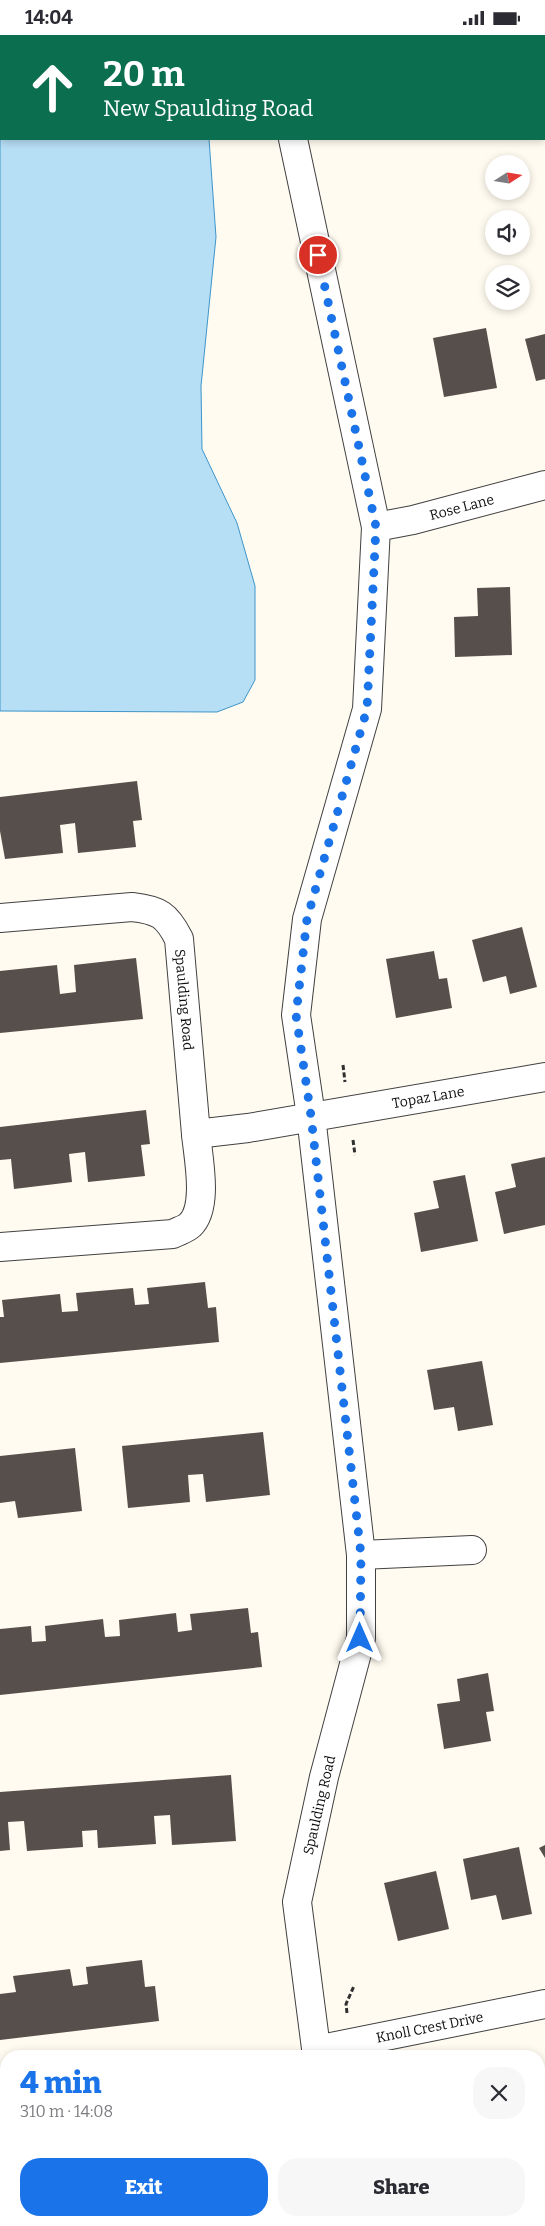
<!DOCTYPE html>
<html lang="en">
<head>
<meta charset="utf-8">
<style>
  :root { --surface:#fff; --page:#f7f7f7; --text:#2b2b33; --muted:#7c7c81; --accent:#1a73e8 }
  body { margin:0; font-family:Bitter,serif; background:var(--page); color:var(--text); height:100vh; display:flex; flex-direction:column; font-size:19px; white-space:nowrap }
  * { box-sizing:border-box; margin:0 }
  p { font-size:16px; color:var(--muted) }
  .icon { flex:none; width:28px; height:28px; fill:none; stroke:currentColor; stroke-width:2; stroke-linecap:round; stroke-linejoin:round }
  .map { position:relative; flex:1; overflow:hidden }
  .drawer { position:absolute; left:0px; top:2015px; width:545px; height:176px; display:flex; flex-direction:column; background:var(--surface); border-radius:20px 20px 0 0; box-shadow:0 2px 8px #0003 }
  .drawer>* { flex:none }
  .hud { position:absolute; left:0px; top:0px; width:545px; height:105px; box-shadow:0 2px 8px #0003; background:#0b6e4f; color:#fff; overflow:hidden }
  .needle { width:32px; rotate:78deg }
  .fabs { position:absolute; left:485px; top:120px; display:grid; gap:10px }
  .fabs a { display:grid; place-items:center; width:45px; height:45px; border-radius:50%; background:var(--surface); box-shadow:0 2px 8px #0003; font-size:25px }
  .pin { position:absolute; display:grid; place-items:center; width:42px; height:42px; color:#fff; margin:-21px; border:2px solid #fff; border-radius:50%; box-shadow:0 1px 5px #0007 }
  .me { position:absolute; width:55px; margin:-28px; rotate:0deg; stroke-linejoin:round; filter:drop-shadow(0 0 4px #0008) }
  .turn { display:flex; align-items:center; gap:18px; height:105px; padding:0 20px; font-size:22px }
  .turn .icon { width:65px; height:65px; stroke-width:2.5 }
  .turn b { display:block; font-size:35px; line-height:42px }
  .round { display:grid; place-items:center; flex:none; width:52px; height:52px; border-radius:20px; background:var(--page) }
  .headline { display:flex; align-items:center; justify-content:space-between; height:85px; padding:0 20px }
  h1 { font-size:30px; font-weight:800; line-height:38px; color:var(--accent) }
  .button { display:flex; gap:10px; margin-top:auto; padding:10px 20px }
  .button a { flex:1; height:58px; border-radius:20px; background:var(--accent); color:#fff; font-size:20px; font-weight:800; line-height:58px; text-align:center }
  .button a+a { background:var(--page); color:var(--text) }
  .status { display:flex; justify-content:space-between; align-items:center; height:35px; padding:0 25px; background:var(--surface); direction:ltr }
  .status svg { height:14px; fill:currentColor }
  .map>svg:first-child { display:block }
</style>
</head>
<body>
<div class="status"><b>14:04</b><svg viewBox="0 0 49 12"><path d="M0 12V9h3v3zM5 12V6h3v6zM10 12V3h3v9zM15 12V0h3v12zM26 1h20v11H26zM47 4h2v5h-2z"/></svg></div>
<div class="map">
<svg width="545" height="2191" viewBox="0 0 545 2191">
  <rect width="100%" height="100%" fill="#fffbf0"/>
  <path fill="#b6def5" stroke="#3e95ca" d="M0 0H182L1 1V104H209L216 202 201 351 202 414 237 488 255 551V645L243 667 217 677 0 676Z"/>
  <g fill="#574f4b">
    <path d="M486 293 497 353 444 362 433 303Z"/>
    <path d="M545 299V344L536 346 525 304Z"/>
    <path d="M510 552 512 620 455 622 454 582 478 581 477 553Z"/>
    <path d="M137 746 142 785 133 786 136 812 78 818 75 788 60 790 63 818 5 824 0 796V762Z"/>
    <path d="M522 892 537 952 510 959 506 941 483 947 472 905Z"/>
    <path d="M434 916 439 944 447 943 452 973 396 983 386 924Z"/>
    <path d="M136 923 143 984 0 998V936L57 930 60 959 76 957 74 930Z"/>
    <path d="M146 1075 150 1109 141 1110 145 1141 88 1147 85 1117 69 1119 72 1147 14 1154 11 1124 0 1125V1092Z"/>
    <path d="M545 1122V1190L504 1199 495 1157 516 1152 511 1129Z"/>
    <path d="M465 1140 478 1206 421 1217 414 1178 439 1173 433 1146Z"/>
    <path d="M205 1247 208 1273 216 1272 219 1307 0 1328V1282H4L2 1265 60 1259 62 1277 78 1276 76 1258 133 1253 135 1270 149 1269 147 1253Z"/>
    <path d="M482 1326 493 1390 458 1396 454 1372 434 1375 427 1335Z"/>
    <path d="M263 1397 270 1460 206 1467 203 1439 188 1440 190 1467 128 1473 122 1411Z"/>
    <path d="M75 1413 82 1476 18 1483 15 1466 0 1468V1421Z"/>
    <path d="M248 1573 251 1598 258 1597 262 1632 0 1660V1594L31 1591 32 1607 46 1606 45 1591 103 1584 105 1602 120 1601 119 1585 176 1578 178 1597 192 1595 190 1579Z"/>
    <path d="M488 1638 494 1676 486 1677 491 1706 444 1714 437 1669 460 1666 457 1644Z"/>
    <path d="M231 1740 236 1806 172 1810 170 1780 154 1781 156 1809 98 1813 97 1795 82 1796 83 1812 27 1816 24 1786 8 1787 10 1815 0 1816V1757Z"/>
    <path d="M545 1810V1823L539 1813Z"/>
    <path d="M519 1812 532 1879 502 1885 496 1860 471 1865 463 1824Z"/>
    <path d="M436 1836 449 1894 398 1906 384 1848Z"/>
    <path d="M142 1925 145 1952 155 1951 159 1986 0 2005V1959L16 1957 13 1941 70 1934 73 1951 88 1949 86 1932Z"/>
    <path d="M544 2050 545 2113 539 2114V2051Z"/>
    <path d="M6 2101V2165L0 2166V2102Z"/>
  </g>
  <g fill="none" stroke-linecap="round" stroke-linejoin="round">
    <defs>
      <g id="minor">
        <path d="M271 0V1"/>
        <path d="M293 104 376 492 367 674 307 884 296 980 311 1081 361 1520V1603L324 1742 297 1867 317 2021"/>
        <path id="s1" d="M376 492 413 485 545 450"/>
        <path id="s2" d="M0 883 132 872C159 875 167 880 179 904L196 1099 248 1093 545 1042"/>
        <path d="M0 1212 173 1199C178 1196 186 1194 190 1190 209 1172 198 1122 196 1099"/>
        <path d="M361 1520 472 1515"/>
        <path id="s3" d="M316 2015 545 1969"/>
        <path d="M349 2185 350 2191"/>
      </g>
    </defs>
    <use href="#minor" stroke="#414141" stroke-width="30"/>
    <g stroke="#303030" stroke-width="3" stroke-dasharray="5 2.5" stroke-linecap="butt">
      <path d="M343 1030 345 1047"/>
      <path d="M353 1105 355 1120"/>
      <path d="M347 1978 346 1969 354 1951"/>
    </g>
    <use href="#minor" stroke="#fff" stroke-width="28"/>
  </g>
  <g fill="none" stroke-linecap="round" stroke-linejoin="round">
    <path stroke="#1a73e8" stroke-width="9" stroke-dasharray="0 16.2" d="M318 220 376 492 367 674 307 884 296 980 311 1081 361 1520 360 1603"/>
  </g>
  <g text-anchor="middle" stroke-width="5" stroke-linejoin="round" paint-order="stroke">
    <g font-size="14" fill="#0e0e0e" stroke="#fff">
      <text dy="5" stroke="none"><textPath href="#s1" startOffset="88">Rose Lane</textPath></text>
      <text dy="5" stroke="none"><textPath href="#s2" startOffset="254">Spaulding Road</textPath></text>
      <text dy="5" stroke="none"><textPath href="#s2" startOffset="624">Topaz Lane</textPath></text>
      <text transform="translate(319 1770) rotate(-77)" y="5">Spaulding Road</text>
      <text dy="5" stroke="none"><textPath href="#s3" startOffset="116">Knoll Crest Drive</textPath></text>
    </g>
  </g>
</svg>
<div class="fabs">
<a><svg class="needle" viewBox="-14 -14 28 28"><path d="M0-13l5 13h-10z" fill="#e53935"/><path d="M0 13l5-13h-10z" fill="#7c7c81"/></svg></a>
<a><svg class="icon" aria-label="sound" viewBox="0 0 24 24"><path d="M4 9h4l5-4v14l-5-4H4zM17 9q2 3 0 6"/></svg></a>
<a><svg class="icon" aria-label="layers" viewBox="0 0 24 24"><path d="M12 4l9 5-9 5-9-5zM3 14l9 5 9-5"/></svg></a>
</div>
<div class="pin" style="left:318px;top:220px;background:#d93025"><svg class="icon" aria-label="arrive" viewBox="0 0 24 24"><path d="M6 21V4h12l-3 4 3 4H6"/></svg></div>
<svg class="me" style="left:360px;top:1603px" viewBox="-20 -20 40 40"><path d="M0-17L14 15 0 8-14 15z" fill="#1a73e8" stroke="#fff" stroke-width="4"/></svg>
<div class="hud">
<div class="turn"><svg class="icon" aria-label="ahead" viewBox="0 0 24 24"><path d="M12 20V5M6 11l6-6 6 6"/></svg><div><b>20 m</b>New Spaulding Road</div></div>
</div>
<section class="drawer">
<div class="headline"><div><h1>4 min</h1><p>310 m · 14:08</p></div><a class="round"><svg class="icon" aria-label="close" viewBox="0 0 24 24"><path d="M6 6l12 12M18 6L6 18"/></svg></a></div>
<div class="button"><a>Exit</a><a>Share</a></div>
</section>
</div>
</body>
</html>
